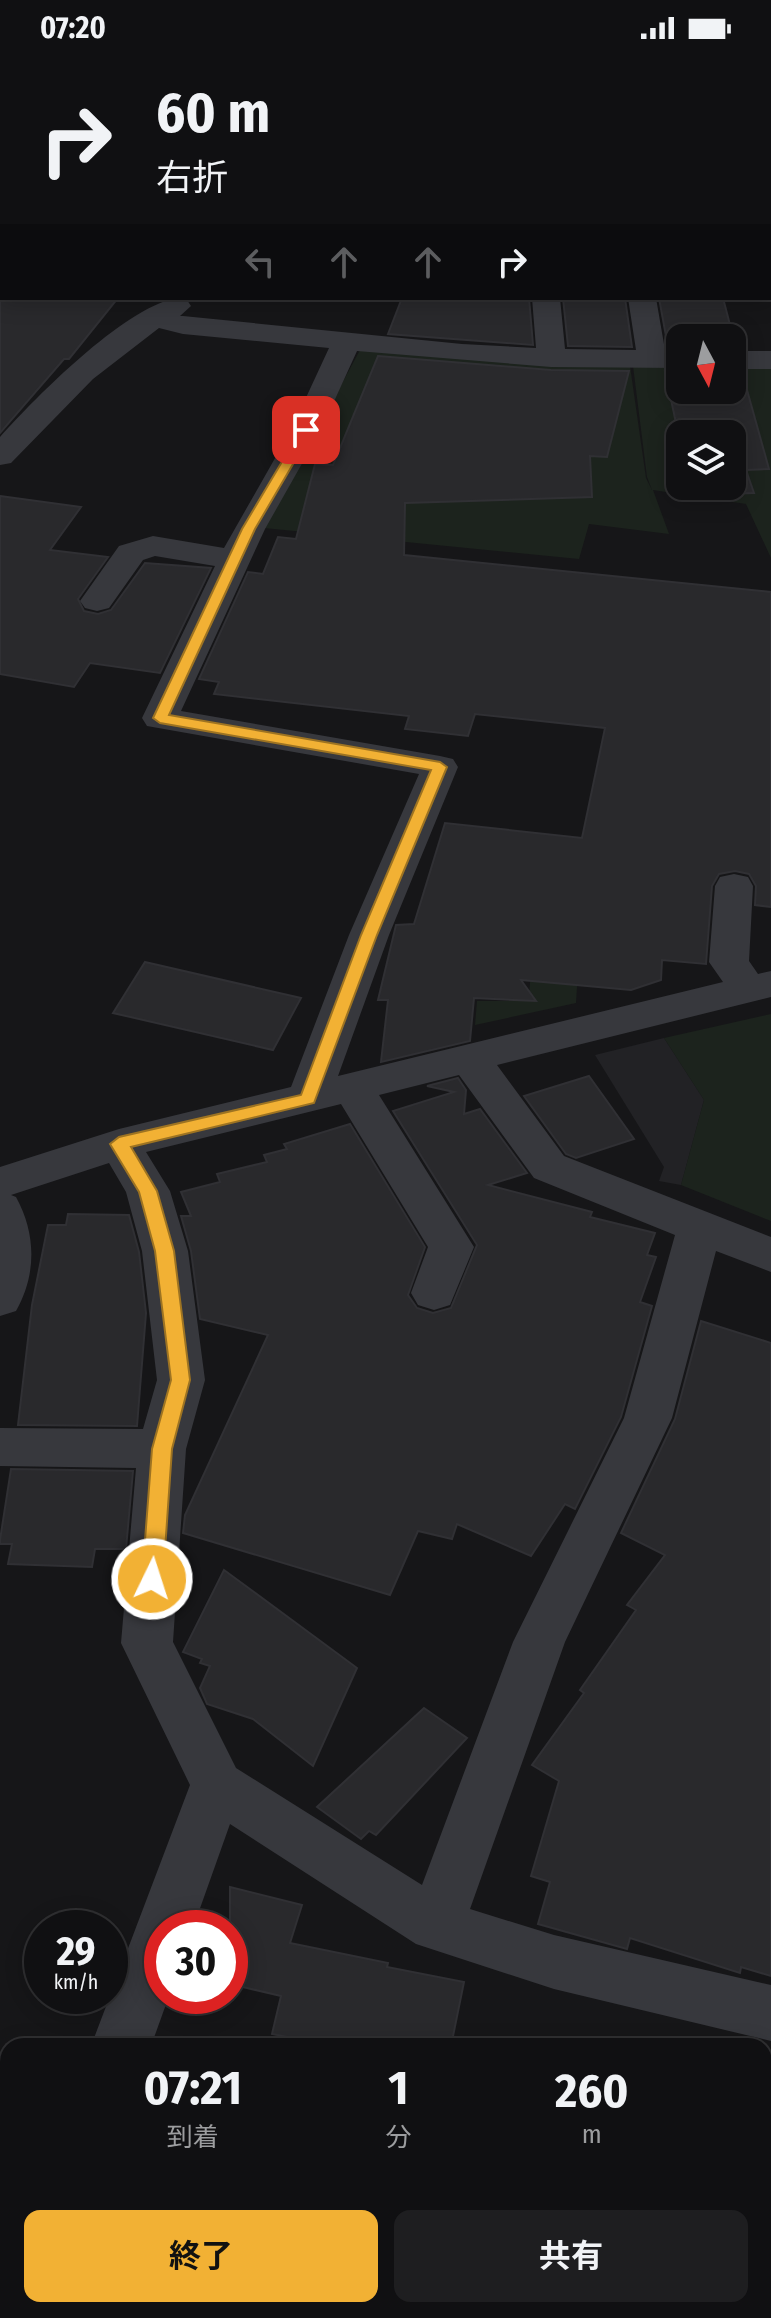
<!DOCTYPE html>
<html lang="ja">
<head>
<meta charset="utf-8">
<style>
  :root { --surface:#101012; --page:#1e1e20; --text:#f1f3f6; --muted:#9c9d9f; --line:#303032; --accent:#f2b134 }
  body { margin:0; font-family:"Fira Sans Condensed","Noto Sans JP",sans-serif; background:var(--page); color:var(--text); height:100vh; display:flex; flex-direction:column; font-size:30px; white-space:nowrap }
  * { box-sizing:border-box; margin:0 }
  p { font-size:26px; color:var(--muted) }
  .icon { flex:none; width:44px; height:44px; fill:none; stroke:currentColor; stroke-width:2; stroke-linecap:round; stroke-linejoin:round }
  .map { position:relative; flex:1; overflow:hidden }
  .side { position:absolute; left:0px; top:1982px; width:772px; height:280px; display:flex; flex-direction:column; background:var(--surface); border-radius:24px 24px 0 0; box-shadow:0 4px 20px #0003,0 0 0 2px var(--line) }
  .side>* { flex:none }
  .banner { position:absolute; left:0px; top:0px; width:772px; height:244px; box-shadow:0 4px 20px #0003,0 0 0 2px var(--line); background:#101012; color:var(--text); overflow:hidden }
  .needle { width:52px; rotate:173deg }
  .controls { position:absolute; left:666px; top:268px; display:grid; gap:16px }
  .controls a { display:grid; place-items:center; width:80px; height:80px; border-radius:16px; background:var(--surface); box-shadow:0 4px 20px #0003,0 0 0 2px var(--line); font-size:40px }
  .speed { position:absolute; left:24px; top:1854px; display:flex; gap:16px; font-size:40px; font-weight:700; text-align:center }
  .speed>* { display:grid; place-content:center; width:104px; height:104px; border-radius:50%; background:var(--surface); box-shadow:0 4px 20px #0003,0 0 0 2px var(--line); line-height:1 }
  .speed small { font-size:20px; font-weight:400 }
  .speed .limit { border:12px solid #d22; background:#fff; color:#111 }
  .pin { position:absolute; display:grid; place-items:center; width:68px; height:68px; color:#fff; margin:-34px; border-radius:16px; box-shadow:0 4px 12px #0006 }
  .me { position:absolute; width:88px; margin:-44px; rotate:4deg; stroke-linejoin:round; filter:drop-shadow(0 0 6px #0008) }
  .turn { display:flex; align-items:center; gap:28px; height:168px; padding:0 24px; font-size:36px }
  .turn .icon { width:104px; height:104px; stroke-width:2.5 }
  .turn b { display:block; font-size:56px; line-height:68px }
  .lanes { display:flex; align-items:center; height:76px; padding:0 24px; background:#0003; justify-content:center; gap:40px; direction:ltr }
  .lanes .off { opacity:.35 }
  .eta { display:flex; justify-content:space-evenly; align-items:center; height:136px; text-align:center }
  .eta b { font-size:48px; font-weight:700; line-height:56px }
  .action { display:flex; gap:16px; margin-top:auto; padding:16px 24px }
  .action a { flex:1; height:92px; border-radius:16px; background:var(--accent); color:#111; font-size:32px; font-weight:700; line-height:92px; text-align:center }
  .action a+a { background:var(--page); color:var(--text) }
  .status { display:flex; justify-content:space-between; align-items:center; height:56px; padding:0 40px; background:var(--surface); direction:ltr }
  .status svg { height:22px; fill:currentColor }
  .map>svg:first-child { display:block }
</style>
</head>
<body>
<div class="status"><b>07:20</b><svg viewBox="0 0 49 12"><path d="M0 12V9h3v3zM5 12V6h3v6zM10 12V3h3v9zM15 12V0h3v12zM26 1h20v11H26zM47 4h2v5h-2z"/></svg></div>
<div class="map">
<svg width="771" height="2262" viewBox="0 0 771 2262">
  <rect width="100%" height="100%" fill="#161618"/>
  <path fill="#222225" d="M664 982 704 1044 681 1129 659 1125 664 1111 595 999Z"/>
  <g fill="#1c231d" fill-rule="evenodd">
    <path d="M360 294 630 310 646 422 652 434 647 421 633 310 680 311V334H732V312H771V502L746 448 653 434 669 478 589 468 579 503 264 472ZM680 378H732V430H680Z"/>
    <path d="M579 899 576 947 475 969 477 945H514V940L529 941 531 912Z"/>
    <path d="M771 958V1165L681 1129 704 1044 664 982Z"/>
    <path d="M764 1996 771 1997V2116L764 2114Z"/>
  </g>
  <g fill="#29292c" stroke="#303034" stroke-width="2">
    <path d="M0 242H118L69 303H64L0 377Z"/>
    <path d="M402 242H529L533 289 388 278Z"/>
    <path d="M563 242H625L632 291 568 290Z"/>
    <path d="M659 242H723L736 292H732V282H680V291H668Z"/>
    <path d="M378 300 551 314 629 315 607 401 590 400 592 441 405 447 404 499 771 536V851L755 849 756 830 749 818 735 815 719 818 712 830 706 908 662 904 661 924 631 934 521 924 536 945 474 942 470 985 381 1006 388 944H378L396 869 414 868 445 767 582 782 605 672 475 658 468 680 405 673 409 660 214 638 219 626 199 623 248 516 263 518 278 481 296 483 315 408 333 409Z"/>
    <path d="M665 315H680V334H732V316H742L769 413 746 414 754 437 691 439 690 430H732V378H680V386Z"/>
    <path d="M0 440 81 451 50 494 108 501 78 543 84 555 98 558 111 554 145 507 211 512 160 617 90 607 74 631 0 618Z"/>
    <path d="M145 906 301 942 273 994 113 957Z"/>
    <path d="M589 1020 634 1083 576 1102 566 1098 524 1040Z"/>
    <path d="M458 1022 466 1034 464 1058 480 1053 527 1117 488 1129 592 1156 590 1161 655 1177 647 1199 656 1201 640 1246 652 1250 621 1361 575 1453 565 1448 531 1500 457 1468 452 1483 418 1475 390 1539 183 1477 185 1459 268 1279 200 1263 191 1195 181 1160H191L181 1136 220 1126 217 1118 267 1106 264 1099 287 1093 284 1088 350 1068 425 1191 408 1239 417 1252 433 1257 451 1252 477 1189 393 1055 454 1036 427 1030Z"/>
    <path d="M68 1158 129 1159 139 1196 146 1257 137 1370 18 1369 32 1249 48 1169H66Z"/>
    <path d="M701 1265 771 1287V1920L741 1911 740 1917 630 1882 627 1893 538 1868 550 1826 531 1820 559 1725 532 1709 584 1637 580 1634 636 1554 627 1549 665 1499 621 1477 675 1363Z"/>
    <path d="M11 1413 133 1415 126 1493H95L92 1511 8 1508 12 1488H0V1484Z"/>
    <path d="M224 1514 357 1612 313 1710 253 1663 207 1648 200 1632 210 1610 200 1607 202 1603 183 1596Z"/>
    <path d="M424 1652 467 1682 376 1779 369 1775 361 1783 317 1751Z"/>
    <path d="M230 1831 302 1849 290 1887 388 1907 387 1911 464 1926 451 1990H334L272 1978 281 1940 230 1928Z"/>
  </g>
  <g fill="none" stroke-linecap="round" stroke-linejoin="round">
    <g fill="#37383d" fill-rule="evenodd">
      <path d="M320 0H344L319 2Z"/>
      <path d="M533 0H589L590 2H534Z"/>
      <rect x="0" y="7" width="2" height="15"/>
      <rect x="770" y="7" width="1" height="14"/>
      <rect x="0" y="163" width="2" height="16"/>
      <path d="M175 242 187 244 191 250 180 260H183L462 288 536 292 532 242H560L565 293 636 294 628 242H656L665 294H680V312L551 311 357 295 321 374 265 473 181 655 440 700 453 703 458 711 389 879 338 1020 723 926 709 906 715 830 720 821 734 818 748 821 753 830 749 905 758 918 771 915V941L497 1009 564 1100 771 1181V1216L716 1195 672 1362 565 1586 470 1853 554 1879 771 1929V1985L554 1933 416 1888 230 1768 193 1872H162V1940H169L151 1990H91L190 1729 121 1587 136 1412 0 1410V1372L143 1373 157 1324 142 1195 126 1136 109 1107 11 1139 16 1141C36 1177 37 1218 16 1255L0 1260V1111L119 1073 291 1031 349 879 419 718 147 670 142 662 215 510 155 500 143 504 109 552 97 555 85 552 80 545 119 490 153 480 224 492 291 374 329 292 183 278 159 272 93 323 11 407 0 409V381C38 339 121 255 175 242ZM459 1019 534 1122 675 1179 624 1362 513 1586 422 1829 236 1712 173 1586 186 1393 205 1324 188 1195 170 1135 146 1096 341 1048 428 1191 411 1237 418 1249 434 1254 450 1249 474 1191 379 1039Z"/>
      <rect x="732" y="295" width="39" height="18"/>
      <path d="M8 2229V2254H57L54 2262H0V2237Z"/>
    </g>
  </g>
  <path fill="#f2b134" stroke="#9d7322" stroke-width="2" d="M302 372 313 374 255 473 169 659 440 706 447 711 377 879 314 1047 131 1091 157 1135 174 1195 190 1324 172 1393 163 1523 160 1530 152 1532 145 1530 142 1523 152 1393 171 1324 155 1195 139 1136 110 1088 119 1081 301 1039 361 879 431 714 160 667 153 662 242 473Z"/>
</svg>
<div class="controls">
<a><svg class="needle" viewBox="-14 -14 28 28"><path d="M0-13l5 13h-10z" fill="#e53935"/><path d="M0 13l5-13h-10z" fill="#9c9d9f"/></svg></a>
<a><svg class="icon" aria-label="layers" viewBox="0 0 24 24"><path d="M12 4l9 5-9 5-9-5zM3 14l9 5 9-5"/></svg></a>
</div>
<div class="speed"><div>29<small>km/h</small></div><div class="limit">30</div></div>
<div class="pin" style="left:306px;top:374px;background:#d93025"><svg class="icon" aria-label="arrive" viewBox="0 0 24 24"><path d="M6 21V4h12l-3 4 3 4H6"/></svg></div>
<svg class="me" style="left:152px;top:1523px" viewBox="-20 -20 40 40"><circle r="17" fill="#f2b134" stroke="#fff" stroke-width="3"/><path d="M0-11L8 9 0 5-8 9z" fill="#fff"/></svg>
<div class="banner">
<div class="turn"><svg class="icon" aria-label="right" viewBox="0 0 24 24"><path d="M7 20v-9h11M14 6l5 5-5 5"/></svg><div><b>60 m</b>右折</div></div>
<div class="lanes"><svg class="icon off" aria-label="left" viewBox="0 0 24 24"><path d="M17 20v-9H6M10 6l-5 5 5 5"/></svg><svg class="icon off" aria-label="ahead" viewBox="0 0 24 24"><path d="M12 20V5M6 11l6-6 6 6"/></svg><svg class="icon off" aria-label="ahead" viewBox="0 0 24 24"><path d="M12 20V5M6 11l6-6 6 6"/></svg><svg class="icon" aria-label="right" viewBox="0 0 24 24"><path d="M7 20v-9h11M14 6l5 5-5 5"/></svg></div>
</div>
<section class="side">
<div class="eta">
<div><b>07:21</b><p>到着</p></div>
<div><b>1</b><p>分</p></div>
<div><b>260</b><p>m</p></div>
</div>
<div class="action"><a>終了</a><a>共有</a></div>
</section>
</div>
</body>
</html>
